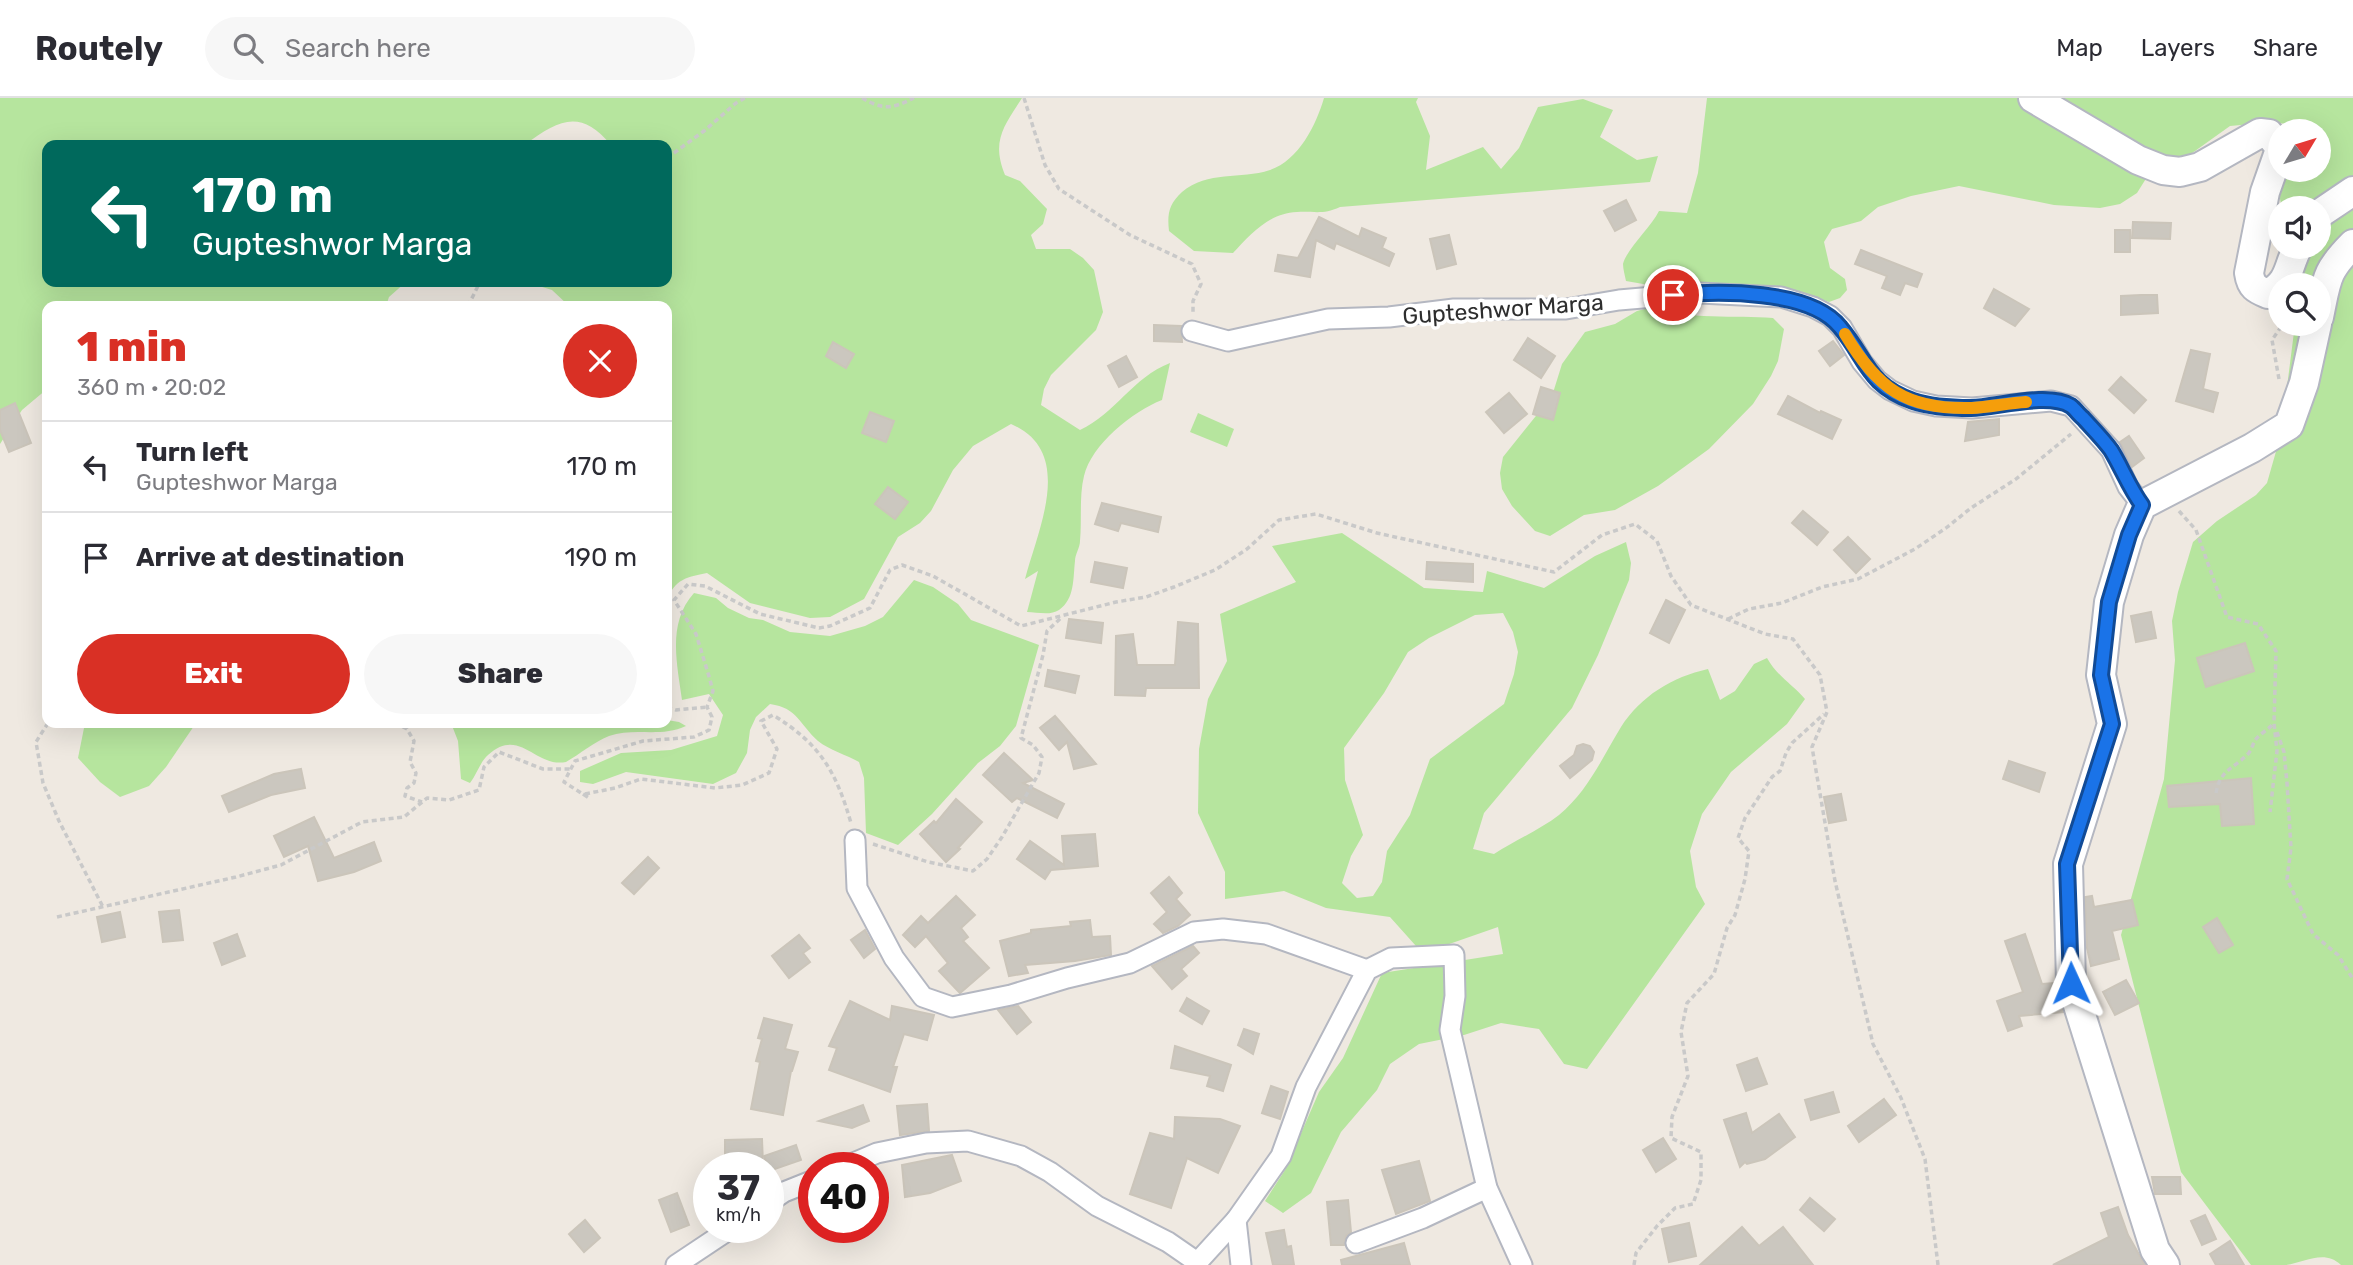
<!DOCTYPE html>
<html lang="en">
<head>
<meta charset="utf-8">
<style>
  :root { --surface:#fff; --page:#f7f7f7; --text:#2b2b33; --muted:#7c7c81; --line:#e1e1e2; --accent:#d93025 }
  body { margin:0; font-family:Rubik,sans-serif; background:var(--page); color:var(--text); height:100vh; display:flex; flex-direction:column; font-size:26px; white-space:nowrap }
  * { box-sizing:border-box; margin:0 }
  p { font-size:23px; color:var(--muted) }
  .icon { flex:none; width:38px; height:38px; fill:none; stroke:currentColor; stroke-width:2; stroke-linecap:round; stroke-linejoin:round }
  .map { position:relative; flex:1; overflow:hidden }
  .details { position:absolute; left:42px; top:203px; width:630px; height:427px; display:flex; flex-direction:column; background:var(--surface); border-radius:14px; box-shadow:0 7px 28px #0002 }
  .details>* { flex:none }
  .top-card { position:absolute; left:42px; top:42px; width:630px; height:147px; border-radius:14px; box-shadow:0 7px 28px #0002; background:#00695c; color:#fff; overflow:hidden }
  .needle { width:46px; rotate:52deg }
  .buttons { position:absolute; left:2268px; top:21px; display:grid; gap:14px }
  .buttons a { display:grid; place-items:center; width:63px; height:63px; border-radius:50%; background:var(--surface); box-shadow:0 7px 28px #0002; font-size:35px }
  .speed { position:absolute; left:693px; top:1054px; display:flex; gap:14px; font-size:35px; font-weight:700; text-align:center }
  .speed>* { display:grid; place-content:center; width:91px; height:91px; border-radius:50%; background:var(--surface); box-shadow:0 7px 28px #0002; line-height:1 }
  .speed small { font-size:18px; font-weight:400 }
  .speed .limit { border:10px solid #d22; background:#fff; color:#111 }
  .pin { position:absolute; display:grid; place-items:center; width:60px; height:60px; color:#fff; margin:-30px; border:4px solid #fff; border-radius:50%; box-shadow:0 2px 7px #0007 }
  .me { position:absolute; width:77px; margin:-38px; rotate:359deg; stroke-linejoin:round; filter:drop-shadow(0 0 5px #0008) }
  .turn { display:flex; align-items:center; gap:24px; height:147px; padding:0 35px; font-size:32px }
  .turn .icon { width:91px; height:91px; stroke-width:2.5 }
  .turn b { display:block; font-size:49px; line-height:60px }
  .round { display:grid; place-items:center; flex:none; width:74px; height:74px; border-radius:37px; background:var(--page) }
  .summary { display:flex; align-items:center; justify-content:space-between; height:119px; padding:0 35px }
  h1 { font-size:42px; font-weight:800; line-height:52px; color:var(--accent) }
  .button { display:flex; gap:14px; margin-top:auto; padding:14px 35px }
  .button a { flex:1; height:80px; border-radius:42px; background:var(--accent); color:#fff; font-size:28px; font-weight:800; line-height:80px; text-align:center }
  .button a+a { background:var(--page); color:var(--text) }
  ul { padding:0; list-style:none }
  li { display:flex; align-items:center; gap:21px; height:91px; padding:0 35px; border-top:2px solid var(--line) }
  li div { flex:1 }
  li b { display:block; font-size:26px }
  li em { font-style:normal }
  header { display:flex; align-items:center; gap:42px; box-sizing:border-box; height:98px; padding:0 35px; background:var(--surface); border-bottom:2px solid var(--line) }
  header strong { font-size:33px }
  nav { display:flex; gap:38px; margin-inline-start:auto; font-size:24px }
  .search { width:490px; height:63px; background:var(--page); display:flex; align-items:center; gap:18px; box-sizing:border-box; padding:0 24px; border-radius:38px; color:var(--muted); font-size:26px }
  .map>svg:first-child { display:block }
</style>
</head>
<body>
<header>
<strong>Routely</strong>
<div class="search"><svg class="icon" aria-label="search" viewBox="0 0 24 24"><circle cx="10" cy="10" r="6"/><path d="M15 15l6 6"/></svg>Search here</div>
<nav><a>Map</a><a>Layers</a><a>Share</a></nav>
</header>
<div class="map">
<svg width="2353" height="1167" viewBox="0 0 2353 1167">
  <rect width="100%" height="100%" fill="#efe9e1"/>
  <g fill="#b6e59e" fill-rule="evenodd">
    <path d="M0 0H1022C1004 28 991 43 1005 77L1020 83 1047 111 1043 126 1031 137 1036 151H1070L1083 160 1094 172 1103 214 1096 232 1051 277 1044 291 1041 307 1080 332C1115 316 1133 279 1170 265L1162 302C1133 313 1091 347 1084 378 1079 398 1082 422 1080 443 1080 450 1075 456 1075 463 1073 480 1075 501 1059 512 1050 518 1037 514 1027 514L1038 473 1025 481C1038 431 1076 354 1011 326L973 348 953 372 931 413 920 425 898 439 864 501 830 519 810 520 750 505 707 475C687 479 675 481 667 502V208H569L552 192 526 184H667V47H611C581 11 559 21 525 47H47V184H406L389 199 386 208H47V291L22 312 0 346Z"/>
    <path d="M1324 0H1418L1416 4 1430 38 1426 72 1483 49 1501 71 1519 50 1538 9 1583 1 1613 12 1600 39 1637 62 1658 58 1650 84 1340 109C1323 117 1315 113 1297 114 1269 115 1251 136 1233 155L1194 153 1169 133C1167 116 1169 106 1182 94 1208 72 1240 82 1270 72 1299 62 1316 27 1324 0Z"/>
    <path d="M1707 0H2353V1167H2341C2325 1151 2305 1164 2286 1167 2275 1167 2262 1167 2251 1167L2181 1074 2121 837 2164 681 2175 562 2172 523 2178 494 2193 444 2217 423 2256 397 2267 385 2281 336 2295 226H2319V187H2300L2302 169 2289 149H2319V110H2282L2277 87 2290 72H2319V33H2302L2299 28 2273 24 2230 28 2174 68 2157 63 2137 95 2120 106 2100 110 2054 107 1959 88 1911 98 1878 109 1861 123 1832 131 1824 144 1830 170 1845 181 1847 192 1840 200 1829 204 1796 192 1649 187 1626 183C1625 178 1623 171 1623 166 1626 152 1651 129 1659 113L1687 115 1698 75Z"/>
    <path d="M1652 209C1687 222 1736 217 1773 220L1784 231 1778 263 1771 278 1753 306 1709 351 1658 388 1615 412 1584 417 1550 438 1535 433 1512 408 1502 391 1500 375 1503 359 1552 298 1562 266 1585 234 1615 226 1637 213Z"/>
    <path d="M1198 315 1234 331 1227 349 1190 334Z"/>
    <path d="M1342 435 1424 490 1483 494 1487 473 1544 490 1595 458 1626 444 1631 465 1629 482 1598 557 1572 610 1484 715 1473 751 1494 756C1514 743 1541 731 1559 717 1588 693 1602 660 1621 629 1641 598 1672 579 1708 571L1720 602 1735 593 1754 566 1767 560C1777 578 1792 586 1805 601L1787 626 1731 674 1702 716 1690 753 1696 789 1705 806 1587 971 1564 966 1539 931 1501 925 1464 937 1419 946 1390 966 1377 992 1341 1034 1311 1095 1283 1115 1265 1103 1285 1072 1319 994 1343 960 1382 875 1503 856 1498 829 1432 852 1416 848 1390 819 1326 810 1284 793 1225 801V774L1198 715 1199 651 1208 601 1227 563 1220 516 1296 484 1272 448ZM1503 515 1513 534 1518 554 1514 576 1504 606 1430 661 1410 717 1387 753 1382 784 1373 798 1357 800 1342 785 1351 758 1363 737 1345 682 1344 650 1384 595 1408 554 1429 540 1475 517Z"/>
    <path d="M914 482 933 489 958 506 971 522 1039 547 1016 628 1000 648 978 665 932 716 898 747 866 735 864 680 859 664C847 657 829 652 818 643 799 626 798 610 770 606L756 619 750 632 747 655 736 675 713 686 626 674 593 686 580 684V673L621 655 671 652 717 638 723 617 709 596 682 602C677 565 667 525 694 495L716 500 728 510 749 520 763 522 790 534 830 538 865 528 883 519Z"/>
    <path d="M667 622 679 624 686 628C661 640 634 629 609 638 594 644 580 656 566 664 535 670 520 628 488 657 480 664 477 676 470 685L461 681 458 643 451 625H667Z"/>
    <path d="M85 625H196L166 669 149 688 120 699 100 684 78 660Z"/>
  </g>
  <g fill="#cbc7bf" stroke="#cbc5ba" stroke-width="2">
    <path d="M1626 102 1636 122 1615 133 1604 113Z"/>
    <path d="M1319 119 1359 139 1362 130 1386 140 1382 150 1394 156 1389 168 1336 145 1334 151 1316 142 1310 179 1275 173 1278 157 1298 160Z"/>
    <path d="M2133 124 2171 125 2170 141 2132 140Z"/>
    <rect x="2115" y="132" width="15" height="22"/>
    <path d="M1449 137 1456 166 1437 171 1430 141Z"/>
    <path d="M1861 152 1922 176 1917 189 1905 185 1900 197 1882 190 1887 178 1855 166Z"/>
    <path d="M1994 191 2029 211 2015 228 1984 210Z"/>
    <path d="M2141 197H2157L2158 215 2121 217V198Z"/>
    <path d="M1154 227 1181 228 1182 244 1154 243Z"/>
    <path d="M1528 240 1555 258 1541 280 1514 262Z"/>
    <path d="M1833 243 1844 257 1830 268 1819 253Z"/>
    <path d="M833 244 854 256 846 270 826 258Z"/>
    <path d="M2191 252 2210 256 2203 291 2218 295 2213 314 2176 303Z"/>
    <path d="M1126 258 1137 279 1119 289 1108 268Z"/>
    <path d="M2121 279 2146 302 2134 315 2109 292Z"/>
    <path d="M1541 289 1560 295 1553 322 1533 316Z"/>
    <path d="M1509 295 1527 316 1504 335 1486 314Z"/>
    <path d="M1788 298 1820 315 1821 313 1841 322 1832 341 1778 316Z"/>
    <path d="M15 305 31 345 9 354 0 332V312Z"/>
    <path d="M870 314 894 323 886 344 862 335Z"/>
    <path d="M1999 321V337L1965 343 1968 324Z"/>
    <path d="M2129 338 2144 360 2132 369 2120 344Z"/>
    <path d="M888 389 908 404 895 421 875 406Z"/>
    <path d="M1102 405 1161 419 1158 434 1121 425 1118 433 1095 426Z"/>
    <path d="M1803 413 1828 434 1817 447 1792 425Z"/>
    <path d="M1848 439 1870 461 1856 475 1834 452Z"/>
    <path d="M1095 464 1127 470 1123 490 1091 484Z"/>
    <path d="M1427 464 1473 466V484L1426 481Z"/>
    <path d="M1666 502 1685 512 1669 545 1650 535Z"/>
    <path d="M2151 514 2156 540 2136 544 2131 518Z"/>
    <path d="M1069 521 1103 525 1101 545 1066 540Z"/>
    <path d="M1178 524 1198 526 1199 590H1146L1145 598 1115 597 1116 538 1133 536 1137 567H1175Z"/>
    <path d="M2245 545 2254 573 2206 589 2197 560Z"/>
    <path d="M1048 572 1079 578 1075 595 1045 588Z"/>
    <path d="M1055 618 1062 626 1096 666 1074 671 1067 644 1059 652 1040 630Z"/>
    <path d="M1583 646 1590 648 1594 654 1592 662 1570 680 1560 668 1574 657 1577 648Z"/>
    <path d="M1004 655 1033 682 1023 685 1064 706 1057 720 1017 700 1012 704 983 677Z"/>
    <path d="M2009 663 2045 675 2039 694 2003 681Z"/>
    <path d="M301 671 305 690 271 697 229 714 222 698 274 676Z"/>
    <path d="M2251 680 2254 726 2222 728 2220 706 2169 709 2167 688Z"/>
    <path d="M1841 696 1846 722 1829 725 1824 699Z"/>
    <path d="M956 701 982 724 958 750 960 751 946 764 920 736 934 723 936 725Z"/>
    <path d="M314 719 334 760 374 744 381 763 354 774 318 783 308 748 284 759 274 738Z"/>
    <path d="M1095 736 1098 768 1051 772 1045 781 1017 761 1030 743 1064 767 1062 738Z"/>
    <path d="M648 759 659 770 634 796 622 785Z"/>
    <path d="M1169 779 1182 795 1176 801 1190 817 1178 828 1163 835 1154 826 1167 814 1151 795Z"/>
    <path d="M956 798 975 817 961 830 968 839 963 843 989 870 960 895 939 873 948 865 926 838 915 849 903 837 921 818 928 825Z"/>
    <path d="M2092 798 2094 809 2132 802 2138 827 2112 833 2119 861 2091 868 2087 850 2085 799Z"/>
    <path d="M179 812 183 842 163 844 159 814Z"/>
    <path d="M120 814 125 839 102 844 97 819Z"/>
    <path d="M2217 820 2233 847 2219 855 2203 829Z"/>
    <path d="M1090 822 1092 839 1110 838 1111 857 1075 863 1025 867 1028 875 1009 878 1000 843 1031 835V832L1071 828 1070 824Z"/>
    <path d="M865 832 875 851 864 860 851 842Z"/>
    <path d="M237 836 245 858 222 867 214 845Z"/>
    <path d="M2025 836 2042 886 2054 885 2063 914 2019 918 2022 928 2008 933 1997 903 2023 894 2005 843Z"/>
    <path d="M799 837 810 850 803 855 810 864 789 880 772 858Z"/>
    <path d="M1193 848 1199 855 1181 871 1187 878 1172 891 1152 868Z"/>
    <path d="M2126 882 2139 905 2115 917 2103 894Z"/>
    <path d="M1187 900 1209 913 1202 926 1180 913Z"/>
    <path d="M850 903 890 922 892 908 934 917 927 942 904 936 893 969H897L890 994 829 972 837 950 829 948Z"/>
    <path d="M1018 908 1031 924 1017 936 998 912Z"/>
    <path d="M764 920 792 927 785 951 798 954 792 973H791L783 1017 751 1011 760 964 756 963 762 941 758 940Z"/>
    <path d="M1244 931 1259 936 1253 956 1238 947Z"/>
    <path d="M1175 948 1231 967 1223 993 1207 988 1210 978 1171 970Z"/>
    <path d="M1757 960 1767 986 1746 993 1737 967Z"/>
    <path d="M1271 988 1288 994 1280 1021 1262 1015Z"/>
    <path d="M1833 994 1839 1014 1811 1022 1805 1002Z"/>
    <path d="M1884 1001 1896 1017 1859 1044 1848 1028Z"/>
    <path d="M927 1006 929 1033 900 1037 897 1008Z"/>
    <path d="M863 1007 869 1023 852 1030 819 1023Z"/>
    <path d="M1746 1015 1752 1035 1779 1016 1795 1039 1765 1061 1747 1066 1745 1064 1740 1069 1724 1022Z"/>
    <path d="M1175 1019 1220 1021 1240 1028 1218 1075 1187 1060 1171 1110 1130 1096 1150 1035 1174 1041Z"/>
    <path d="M1663 1040 1676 1061 1656 1074 1643 1052Z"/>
    <path d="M762 1041 763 1067 725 1068V1042Z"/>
    <path d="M796 1047 801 1062 769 1073 764 1058Z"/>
    <path d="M952 1057 961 1083 930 1095 905 1099 902 1067Z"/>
    <path d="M1419 1063 1430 1103 1396 1116 1382 1072Z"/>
    <path d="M2152 1079H2180L2181 1096H2155Z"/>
    <path d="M677 1095 689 1127 671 1134 659 1102Z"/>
    <path d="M1810 1100 1835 1121 1824 1133 1800 1112Z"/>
    <path d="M1348 1102 1351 1134 1346 1138 1344 1147H1331L1327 1104Z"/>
    <path d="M2118 1109 2128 1137 2145 1167H2053L2109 1139 2101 1115Z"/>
    <path d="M2205 1117 2216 1141 2202 1147 2191 1123Z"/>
    <path d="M585 1122 600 1140 584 1154 569 1136Z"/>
    <path d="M1689 1125 1696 1158 1669 1164 1662 1131Z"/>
    <path d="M1742 1129 1759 1148 1783 1129 1813 1167H1700Z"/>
    <path d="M1284 1132 1287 1149 1291 1148 1294 1167H1273L1266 1135Z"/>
    <path d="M2230 1143 2244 1167H2216L2210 1156Z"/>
    <path d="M1404 1145 1410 1167H1342L1341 1162Z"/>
  </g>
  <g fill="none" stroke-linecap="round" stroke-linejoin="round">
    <defs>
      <g id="street">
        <path d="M1192 233 1228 243 1328 221 1389 219 1454 211H1566L1619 202 1700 195 1781 199 1813 209 1830 218 1842 230 1862 264 1877 282 1890 292 1913 303 1936 308 1972 310 2051 303 2071 308 2111 352 2128 389 2142 407"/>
        <path d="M855 742 857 790 894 860 923 899 952 909 1011 897 1067 880 1130 865 1194 834 1223 831 1266 836 1367 872"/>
        <path d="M844 1069 877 1055 926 1045 968 1043 1021 1058 1050 1074 1097 1108 1168 1144 1197 1164"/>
        <path d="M768 1105 784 1094 814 1082"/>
        <path d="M1236 1122 1241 1167"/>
        <path d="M1356 1145 1423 1120 1487 1090"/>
        <path d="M676 1167 733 1129"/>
        <path d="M1195 1167 1236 1122 1281 1058 1306 989 1367 872 1391 860 1454 857 1455 898 1450 932 1487 1090 1522 1167"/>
      </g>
      <g id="secondary">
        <path d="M2033 0 2138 62 2163 72 2180 74 2200 69 2260 35 2269 36 2278 47 2279 54 2265 94 2249 175C2251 189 2256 191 2268 196 2291 183 2287 169 2298 149"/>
        <path d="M2319 116 2353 93"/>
        <path d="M2319 219C2327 181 2325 174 2353 146"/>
        <path d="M2165 1167 2155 1152 2071 885 2068 766 2112 626 2101 577 2109 504 2129 437 2142 407 2252 350 2289 327 2304 285 2317 226"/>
      </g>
    </defs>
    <use href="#street" stroke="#b4b7c1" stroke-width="23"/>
    <use href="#secondary" stroke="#b4b7c1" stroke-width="32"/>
    <g stroke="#c9c9c9" stroke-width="3.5" stroke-dasharray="5 3.5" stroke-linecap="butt">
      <path d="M862 0C883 12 892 11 914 0"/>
      <path d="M1024 0 1045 67 1059 91 1130 137 1192 166 1201 186 1193 203V214"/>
      <path d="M667 60 704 33 736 5 745 0"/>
      <path d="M468 208 480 184"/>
      <path d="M2279 281 2272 242 2283 226"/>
      <path d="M2179 413 2196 432 2227 519 2258 526 2276 553 2274 625 2277 653 2270 714"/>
      <path d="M1728 521 1749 511 1782 505 1822 489 1858 481 1915 451 1946 430 1971 410 2016 381 2071 336"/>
      <path d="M667 609 676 612 707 609"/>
      <path d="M48 625 36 644 43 685 59 723 103 809"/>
      <path d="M395 625 407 631 414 643 410 664 416 675 414 685 407 690 405 698 422 704"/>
      <path d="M2277 634 2284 654 2287 685 2291 750 2287 781 2313 836 2338 857 2353 881"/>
      <path d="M2216 695C2220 672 2233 671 2248 656 2252 651 2253 645 2256 641 2261 635 2269 631 2274 625"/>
      <path d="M583 696 589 700 564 684 575 663 643 643 694 639 709 632 712 619 707 609 713 593 708 575 696 536 674 502 688 486 705 488 760 516 819 530 830 528 870 510 890 472 902 467 933 478 1021 528 1116 504 1146 499 1174 489 1215 472 1247 451 1279 422 1316 416 1377 435 1554 474 1602 437 1635 426 1657 443 1671 478 1691 507 1765 536 1793 541 1820 577 1827 614 1812 649 1835 783 1873 946 1901 1000 1925 1061 1938 1167"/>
      <path d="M585 696 615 690 641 681 715 690 742 687 769 675 777 651 761 623 773 617C820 646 836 673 851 725"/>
      <path d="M873 746 928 764 973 773 987 761 1002 739 1039 675 1042 659 1033 647 1021 640 1043 557 1047 533 1062 519"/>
      <path d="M57 819 236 779 281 767 362 724 404 719 427 700 449 702 479 692 484 669 499 654 543 671H570"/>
      <path d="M1634 1167 1636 1155 1657 1128 1675 1110 1693 1106 1701 1082V1054L1671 1040 1672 1019 1688 978 1681 934 1687 905 1714 876 1727 830 1735 817 1745 781 1749 753 1738 740 1745 720 1772 679 1780 673 1786 655 1792 645 1824 616"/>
    </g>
    <use href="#street" stroke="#fff" stroke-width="19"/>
    <use href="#secondary" stroke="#fff" stroke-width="28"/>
  </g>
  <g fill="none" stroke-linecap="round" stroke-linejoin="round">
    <defs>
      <path id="route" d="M1673 197C1718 193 1810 191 1840 229 1867 261 1867 287 1913 303 1931 309 1952 310 1971 310 1998 309 2048 294 2071 308 2075 311 2079 317 2083 320 2092 330 2103 341 2111 352 2122 370 2129 389 2142 407L2129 437 2109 504 2101 577 2112 626 2067 766 2071 885"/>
    </defs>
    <use href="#route" stroke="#114b97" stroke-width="18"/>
    <use href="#route" stroke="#1a73e8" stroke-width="12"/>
    <path stroke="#f59e0b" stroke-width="12" d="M1845 236C1878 291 1906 312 1972 310 1990 309 2008 305 2026 304"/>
  </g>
  <g text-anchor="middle" stroke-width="7" stroke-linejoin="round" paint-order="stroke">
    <g font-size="23" fill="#2e2e2e" stroke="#fff">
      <text transform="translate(1503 211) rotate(-4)" y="8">Gupteshwor Marga</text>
    </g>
  </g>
</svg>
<div class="buttons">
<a><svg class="needle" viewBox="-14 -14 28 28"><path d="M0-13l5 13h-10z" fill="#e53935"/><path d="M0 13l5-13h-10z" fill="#7c7c81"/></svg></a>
<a><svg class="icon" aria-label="sound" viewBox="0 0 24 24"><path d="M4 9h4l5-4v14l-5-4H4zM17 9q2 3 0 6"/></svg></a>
<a><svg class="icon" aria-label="search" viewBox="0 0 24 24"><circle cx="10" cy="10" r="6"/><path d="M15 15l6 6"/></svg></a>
</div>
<div class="speed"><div>37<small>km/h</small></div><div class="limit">40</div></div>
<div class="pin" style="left:1673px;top:197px;background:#d93025"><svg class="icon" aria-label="arrive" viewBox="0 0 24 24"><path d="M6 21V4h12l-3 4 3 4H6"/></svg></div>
<svg class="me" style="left:2071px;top:885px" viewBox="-20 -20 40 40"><path d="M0-17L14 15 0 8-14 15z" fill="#1a73e8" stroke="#fff" stroke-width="4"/></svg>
<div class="top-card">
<div class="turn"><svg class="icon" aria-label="left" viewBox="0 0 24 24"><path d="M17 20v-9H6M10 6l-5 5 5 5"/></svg><div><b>170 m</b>Gupteshwor Marga</div></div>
</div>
<section class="details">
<div class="summary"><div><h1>1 min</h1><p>360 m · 20:02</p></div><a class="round" style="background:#d93025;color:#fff"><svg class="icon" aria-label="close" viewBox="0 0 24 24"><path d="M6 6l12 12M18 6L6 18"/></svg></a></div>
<ul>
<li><svg class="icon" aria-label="left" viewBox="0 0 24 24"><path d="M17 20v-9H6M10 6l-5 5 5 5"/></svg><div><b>Turn left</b><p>Gupteshwor Marga</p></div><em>170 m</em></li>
<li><svg class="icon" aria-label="arrive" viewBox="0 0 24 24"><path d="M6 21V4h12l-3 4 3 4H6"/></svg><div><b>Arrive at destination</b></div><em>190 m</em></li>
</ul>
<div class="button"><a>Exit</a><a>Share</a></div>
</section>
</div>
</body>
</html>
